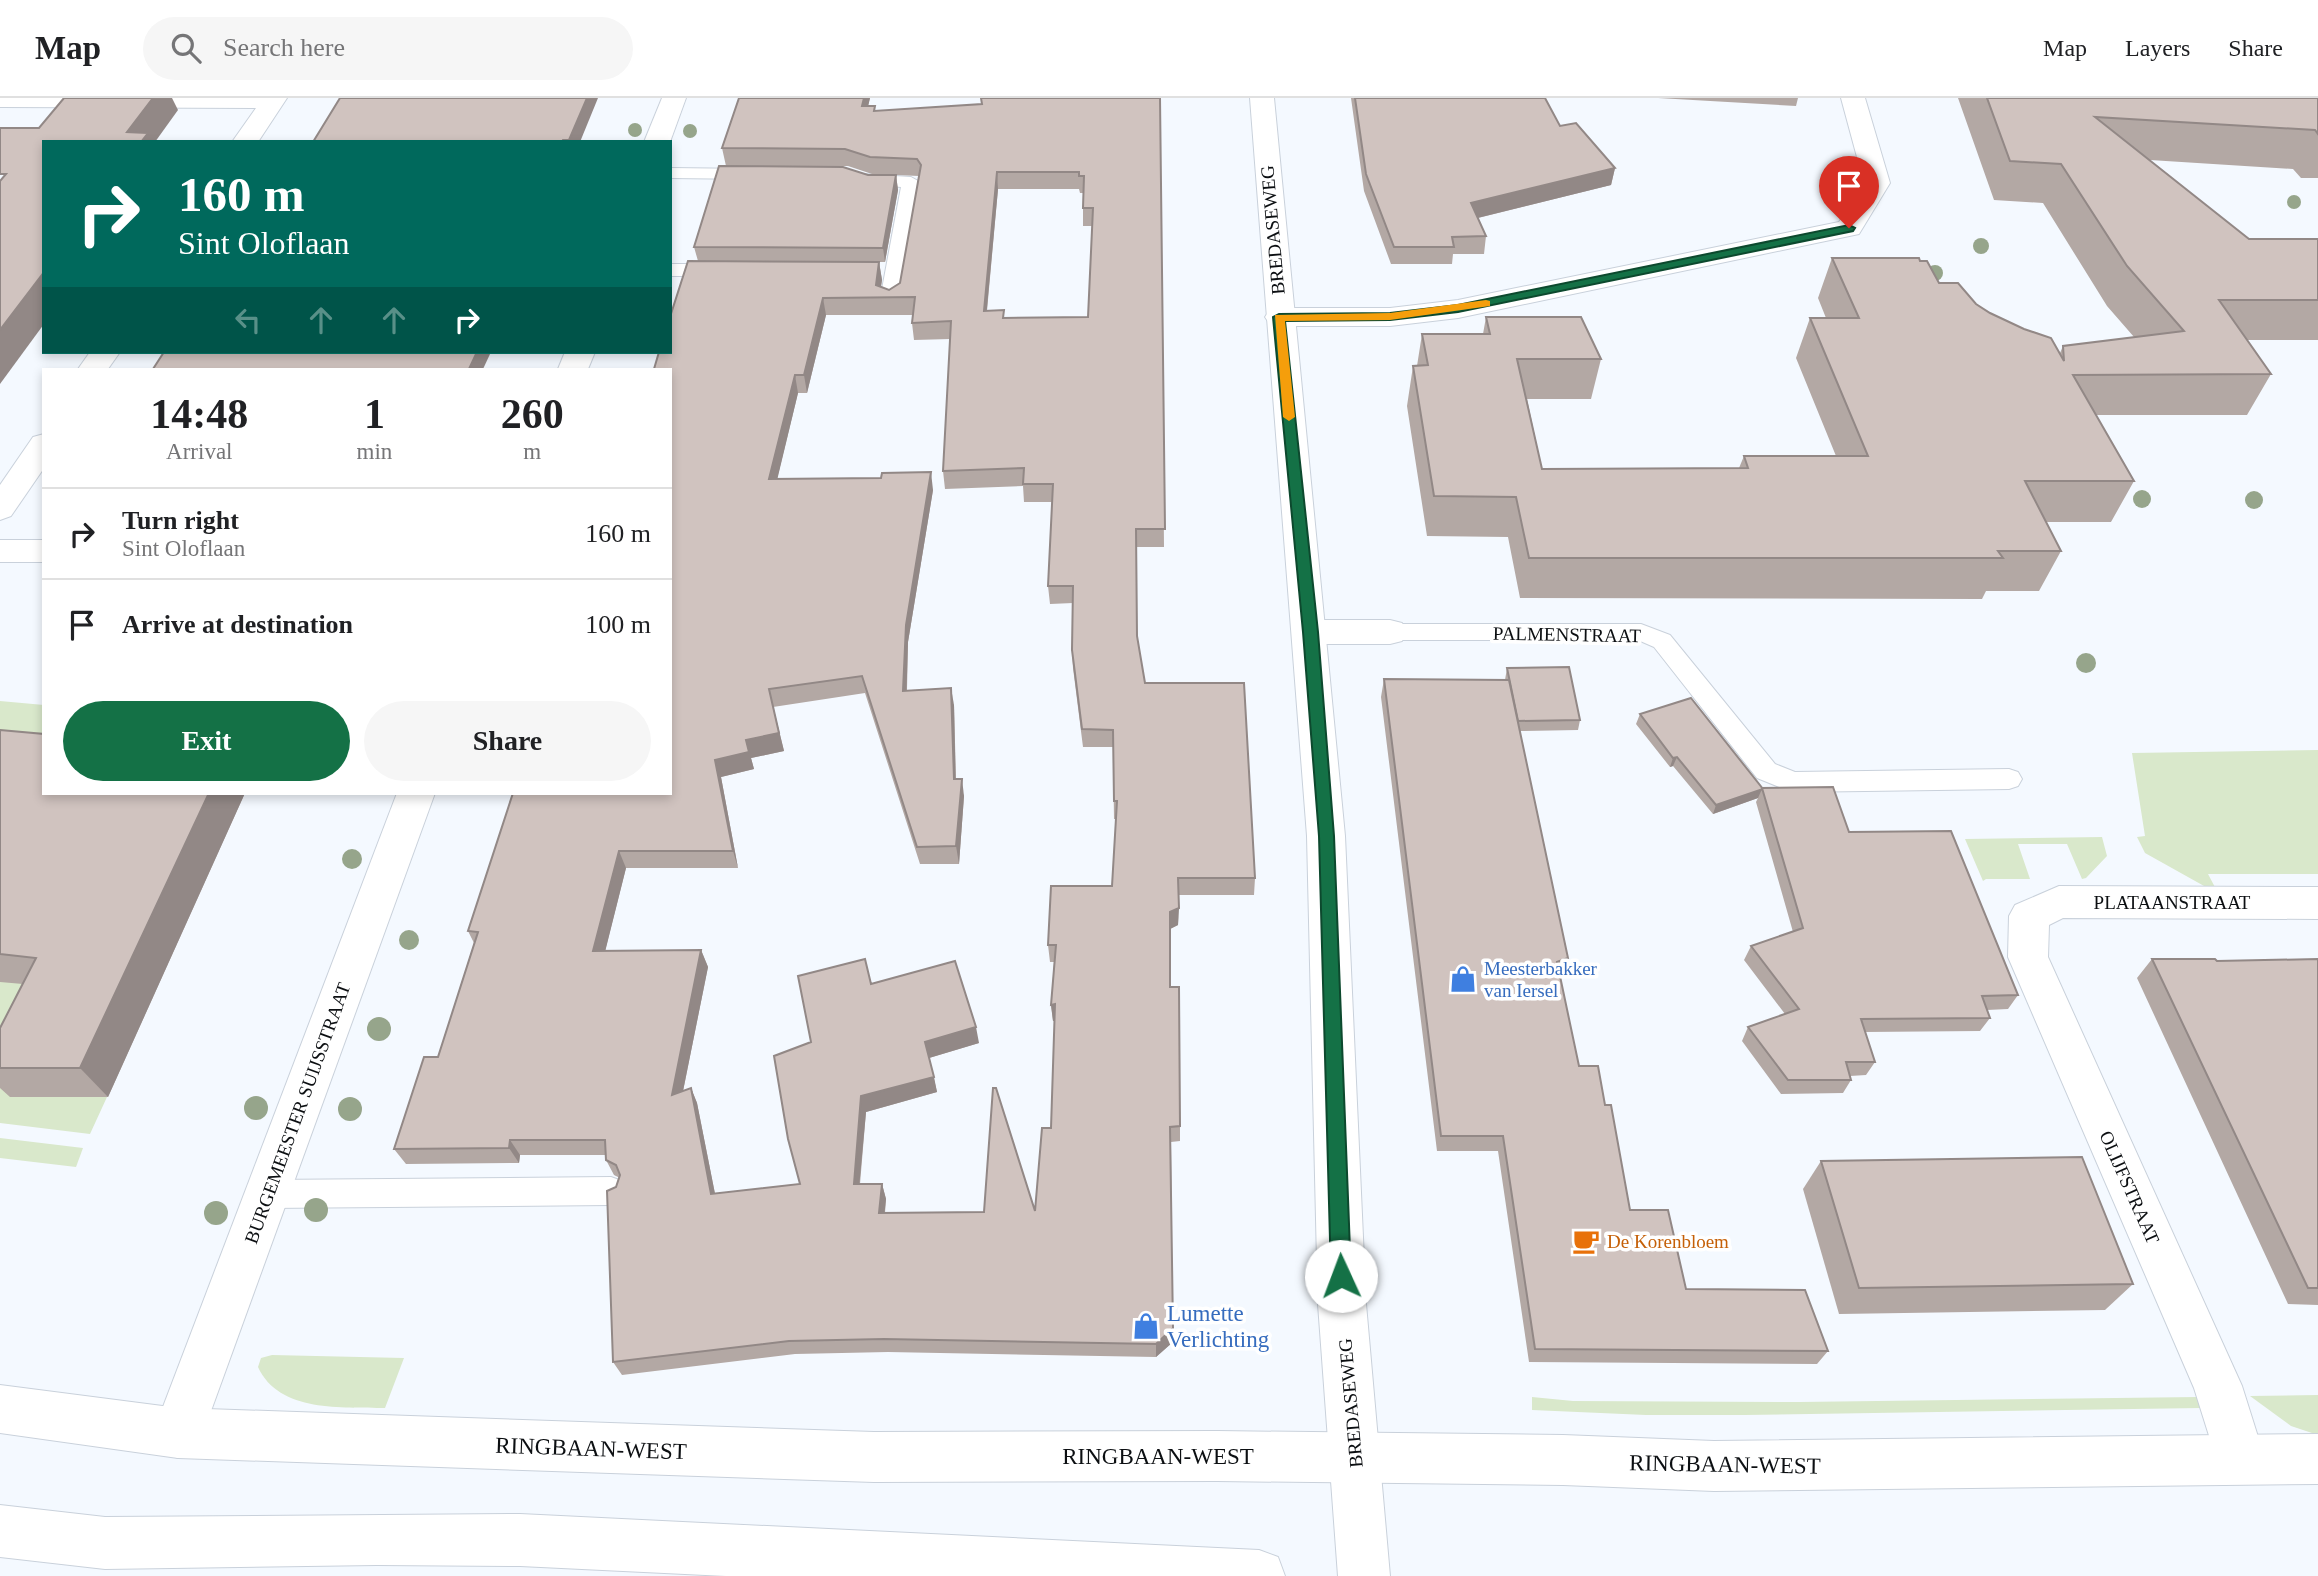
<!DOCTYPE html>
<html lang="en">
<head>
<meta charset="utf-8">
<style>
  :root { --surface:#fff; --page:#f6f6f6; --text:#202124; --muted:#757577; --line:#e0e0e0; --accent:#147146 }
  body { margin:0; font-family:Georgia,serif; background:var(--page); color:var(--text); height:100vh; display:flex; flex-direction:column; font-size:26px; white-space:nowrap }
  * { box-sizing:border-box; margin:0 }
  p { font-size:23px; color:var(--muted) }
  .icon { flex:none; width:38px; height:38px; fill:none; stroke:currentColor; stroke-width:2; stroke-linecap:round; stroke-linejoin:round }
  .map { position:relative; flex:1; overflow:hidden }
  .details { position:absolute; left:42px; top:270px; width:630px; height:427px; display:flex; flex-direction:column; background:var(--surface); border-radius:0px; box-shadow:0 4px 10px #0003 }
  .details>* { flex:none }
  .guide { position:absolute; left:42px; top:42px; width:630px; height:214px; border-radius:0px; box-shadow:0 4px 10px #0003; background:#00695c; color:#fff; overflow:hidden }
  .pin { position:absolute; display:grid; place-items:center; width:60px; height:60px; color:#fff; margin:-72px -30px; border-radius:50% 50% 50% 0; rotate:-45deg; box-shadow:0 0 7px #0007 }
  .pin .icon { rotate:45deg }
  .me { position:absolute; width:77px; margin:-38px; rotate:358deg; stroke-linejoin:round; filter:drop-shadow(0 0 5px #0008) }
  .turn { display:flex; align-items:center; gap:24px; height:147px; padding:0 21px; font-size:32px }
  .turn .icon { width:91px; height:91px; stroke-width:2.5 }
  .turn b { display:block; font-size:49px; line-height:60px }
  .lanes { display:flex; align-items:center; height:66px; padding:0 21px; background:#0003; justify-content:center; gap:35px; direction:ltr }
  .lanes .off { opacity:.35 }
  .eta { display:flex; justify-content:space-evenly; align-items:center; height:119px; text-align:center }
  .eta b { font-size:42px; font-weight:600; line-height:49px }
  .primary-button { display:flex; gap:14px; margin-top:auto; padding:14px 21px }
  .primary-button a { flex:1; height:80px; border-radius:42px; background:var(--accent); color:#fff; font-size:28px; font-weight:600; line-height:80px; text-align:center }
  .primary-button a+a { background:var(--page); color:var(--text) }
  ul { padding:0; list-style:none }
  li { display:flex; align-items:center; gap:21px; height:91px; padding:0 21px; border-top:2px solid var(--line) }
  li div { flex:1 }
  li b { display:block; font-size:26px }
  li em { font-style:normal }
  header { display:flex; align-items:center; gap:42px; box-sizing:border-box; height:98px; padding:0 35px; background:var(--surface); border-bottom:2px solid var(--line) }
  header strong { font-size:33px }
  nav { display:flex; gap:38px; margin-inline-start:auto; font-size:24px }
  .search { width:490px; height:63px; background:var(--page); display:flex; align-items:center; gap:18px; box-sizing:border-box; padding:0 24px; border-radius:38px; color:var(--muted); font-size:26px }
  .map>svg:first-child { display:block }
</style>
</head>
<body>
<header>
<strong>Map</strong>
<div class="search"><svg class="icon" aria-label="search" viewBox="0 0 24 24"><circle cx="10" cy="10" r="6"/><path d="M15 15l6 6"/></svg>Search here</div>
<nav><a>Map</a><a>Layers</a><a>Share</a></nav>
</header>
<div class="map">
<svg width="2318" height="1478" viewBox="0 0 2318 1478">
  <rect width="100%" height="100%" fill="#f4f9ff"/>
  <g fill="#d9e8cb">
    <path d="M0 603 44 607V666L0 662Z"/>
    <path d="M2318 652V776H2208L2217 793H2213L2145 755 2137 739 2145 738 2132 655Z"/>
    <path d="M2102 739 2107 758 2086 780 2082 781 2067 746H2018L2030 781H1986L1983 783 1965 741Z"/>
    <path d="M0 876H72L10 998 107 999 90 1036 0 1025Z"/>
    <path d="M0 1040 83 1050 76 1069 0 1060Z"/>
    <path d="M272 1257 404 1260 385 1310C343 1309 279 1315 258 1269L261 1260Z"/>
    <path d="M2318 1297V1337L2291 1328 2250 1298Z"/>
    <path d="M1532 1299 1573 1303 1799 1304 2198 1299 2201 1310 1744 1317H1646L1532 1312Z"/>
  </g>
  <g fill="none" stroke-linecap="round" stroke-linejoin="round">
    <defs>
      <g id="service">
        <path d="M670 70 752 71 761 76 752 81 670 80Z"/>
        <path d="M863 76 911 79 920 84 900 202 890 208 880 202 901 89 857 85 854 81 857 77Z"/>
        <path d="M670 166H722L731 172 722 178H670Z"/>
        <path d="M1390 526H1641L1670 537 1775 666 1795 674 2009 671 2018 674 2022 681 2018 688 2009 691 1793 694 1784 691 1757 680 1654 549 1638 542H1390L1382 540 1378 534 1382 528Z"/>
        <path d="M611 1079 622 1083 626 1093 622 1103 611 1107 267 1110 256 1106 252 1096 256 1086 267 1082Z"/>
      </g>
      <g id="minor">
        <path d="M0 0H287L258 44H232L256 10 0 9Z"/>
        <path d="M662 0H686L670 44H644Z"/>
        <path d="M1841 0H1865L1890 85 1859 136 1458 220 1390 228H1279L1269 225 1265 219 1269 213 1279 210H1390L1458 202 1839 124 1864 85Z"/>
        <path d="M90 254H120L108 271H78Z"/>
        <path d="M565 254H595L588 271H558Z"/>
        <path d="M44 336V370L11 418 0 422V387L33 339Z"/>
        <rect x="0" y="442" width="44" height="22"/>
        <path d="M1310 522H1390L1402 525 1407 534 1402 543 1390 546H1310L1298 543 1293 534 1298 525Z"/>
        <path d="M397 695H435L203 1335 196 1353 178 1360 160 1353 153 1335Z"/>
        <path d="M2059 788 2318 789V821L2063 820 2049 827 2048 859 2242 1288 2265 1361 2258 1379 2240 1386 2222 1379 2194 1290 2008 859 2009 818 2015 807Z"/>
      </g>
      <path id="tertiary" d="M1250 0H1274L1345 738 1366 1206 1390 1478H1338L1318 1206 1307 738Z"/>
      <g id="secondary">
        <path d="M0 1287 178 1310 874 1334 1217 1333 1563 1337 1714 1343 2318 1336V1386L1714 1393 1563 1387 1217 1383 874 1384 178 1360 0 1335Z"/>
        <path d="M0 1407 105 1419 520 1416 1259 1452 1278 1459 1285 1478H726L520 1468 377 1467 105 1471 0 1459Z"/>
      </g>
    </defs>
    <use href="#service" stroke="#c9d1db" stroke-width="2"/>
    <use href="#minor" stroke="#c9d1db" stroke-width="2"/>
    <use href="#tertiary" stroke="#c9d1db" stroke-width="2"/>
    <use href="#secondary" stroke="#c9d1db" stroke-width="2"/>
    <use href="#service" fill="#fff" fill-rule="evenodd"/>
    <use href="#minor" fill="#fff" fill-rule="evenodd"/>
    <use href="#tertiary" fill="#fff" fill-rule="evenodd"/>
    <use href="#secondary" fill="#fff" fill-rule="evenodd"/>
  </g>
  <g fill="#96a58b">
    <circle cx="635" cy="32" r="7"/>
    <circle cx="690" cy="33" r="7"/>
    <circle cx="2294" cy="104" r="7"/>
    <circle cx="1981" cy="148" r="8"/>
    <circle cx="1935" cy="175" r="8"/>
    <circle cx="2142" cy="401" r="9"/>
    <circle cx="2254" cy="402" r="9"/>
    <circle cx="2086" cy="565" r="10"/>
    <circle cx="352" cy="761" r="10"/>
    <circle cx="409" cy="842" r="10"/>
    <circle cx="379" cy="931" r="12"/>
    <circle cx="256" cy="1010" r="12"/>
    <circle cx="350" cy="1011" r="12"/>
    <circle cx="316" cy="1112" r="12"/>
    <circle cx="216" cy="1115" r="12"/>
  </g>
  <g fill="#b3a8a4" fill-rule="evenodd">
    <path d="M739 0H870L868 8 876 13 1160 0 1164 449H1136L1137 538 1145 585 1255 780 1254 797H1179L1178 827 1170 831V889L1180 1028V1043L1171 1044 1173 1244 1156 1259 888 1254 795 1256 622 1277 613 1264 616 1089 620 1080 614 1077 606 1062V1057H520L519 1065 406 1066 394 1051 438 959 474 845 468 833 698 163 694 149 868 77H888L872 76 848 68H726L722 50ZM896 77 919 78 900 185 889 192 881 189 882 182 879 164H885L898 92ZM998 91H1079L1080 95H1083V128H1092L1088 219 1004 220 987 213ZM826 217H913L912 225 914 242 950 241 943 373 945 391 1023 388 1024 404H1052L1048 488 1050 506 1073 505 1072 552 1073 570 1083 649H1113L1114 721H1116L1112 788 1048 847 1050 864H1054L1051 907 1053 923H1055L1051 1030 1035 1113 885 1115 886 1101 882 1086H860L866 1014 937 994 929 960 979 945 871 886 811 944 800 1086 715 1096 697 1005 691 990 683 993 708 869 701 852 605 853 626 770H738L721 679 754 671 751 660 784 653 773 609 865 595 920 766H959L964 698 956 681 954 607 907 592 908 544 933 392 777 381 798 295H807Z"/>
    <path d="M1351 0H1545L1560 28 1615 70 1611 87 1478 120 1486 138 1484 156H1453L1452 166H1391L1364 93Z"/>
    <path d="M1658 0H1798L1796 8Z"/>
    <path d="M1958 0H2318V80H2301L2293 71 2150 62 2249 141H2318V242H2247L2271 276 2247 317H2096L2134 383 2111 424H2046L2061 453 2039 493H1986L1982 501 1520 500 1508 439 1427 438 1407 308 1413 268H1417L1422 236H1483L1486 219 1601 261 1591 301H1527L1542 371 1739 370 1744 358H1836L1796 260 1810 220H1826L1818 200 1832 160 1920 163 1939 185 1976 206 1990 215 2060 255 2063 248 2134 239 2107 208 2043 105 1994 102Z"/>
    <path d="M1507 570 1580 622 1578 632 1520 633 1562 877 1560 878 1579 968 1605 1007 1630 1112 1686 1191 1828 1253 1817 1266 1529 1264 1498 1053H1437L1381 599 1384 581 1505 582Z"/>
    <path d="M1640 616 1762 690 1849 734 2018 897 2008 911 1987 912 1990 920 1980 933 1865 934 1875 964 1866 977 1850 978 1851 982 1843 995 1781 996 1742 943 1748 929 1785 916 1744 862 1751 848 1793 834 1756 704 1758 700 1713 716 1673 668 1670 669 1636 626Z"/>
    <path d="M0 632 44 695H245L108 999H10L0 990V930L23 886 0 884Z"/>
    <path d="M2152 861 2217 863 2318 861V1207L2288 1206 2137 880Z"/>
    <path d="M1821 1063 2133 1186 2105 1212 1839 1216 1803 1091Z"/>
  </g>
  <g fill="#928886">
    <path d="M153 0H172L178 12 155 44H131L127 34Z"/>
    <path d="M587 0H598L580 44H569V42Z"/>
    <path d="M864 0H870L864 25 862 8Z"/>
    <path d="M1615 70 1611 87 1469 122 1471 105Z"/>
    <path d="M997 74 998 91 985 231 984 213Z"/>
    <path d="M896 77 898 92 885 164 883 150Z"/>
    <path d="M879 164 882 182 879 200 876 187Z"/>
    <path d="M44 174V226L0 286V232Z"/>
    <path d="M823 200 826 217 807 295 804 277Z"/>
    <path d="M477 254H491L483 271H469Z"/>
    <path d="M795 277 798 295 773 399 769 381Z"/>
    <path d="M931 374 933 392 908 544 906 610 903 593 906 527Z"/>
    <path d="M951 590 954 607 956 698 954 681Z"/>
    <path d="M769 591 784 653 751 660 754 671 721 679 738 770 733 753 715 662 746 642Z"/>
    <path d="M1677 659 1673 668 1670 669 1673 660Z"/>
    <path d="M962 681 964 698 959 766 956 748Z"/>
    <path d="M1762 691 1758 700 1713 716 1716 707Z"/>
    <path d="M209 695H245L108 999 80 970Z"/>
    <path d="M619 753 626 770 601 870 593 853Z"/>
    <path d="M1179 810 1178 827 1170 831V814Z"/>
    <path d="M701 852 708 869 679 1013 672 997Z"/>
    <path d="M1568 860 1562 877 1552 881 1557 864Z"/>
    <path d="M1055 906 1057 922 1053 923 1051 907Z"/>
    <path d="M976 929 979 945 929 960 925 944Z"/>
    <path d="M934 979 937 994 866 1014 858 1101 854 1086 861 998Z"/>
    <path d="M691 990 697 1005 718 1111 711 1096Z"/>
    <path d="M510 1042 520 1057 519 1065 509 1050Z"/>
    <path d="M882 1086 886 1101 883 1129 879 1115Z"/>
    <path d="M1173 1230V1244L1156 1259V1246Z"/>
  </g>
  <g fill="#d0c3bf" stroke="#928886" stroke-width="2" fill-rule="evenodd">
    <path d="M64 0H153L127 34 148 35 141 44H44V174L0 232V83L6 76H0V30H39Z"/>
    <path d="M340 0H587L569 42H563L562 44H313Z"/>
    <path d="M739 0H864L862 8H875L874 13 982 6 981 0H1160L1165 431H1136L1137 538 1145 585H1244L1255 780H1178L1179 810 1170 814V889H1179L1180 1028 1170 1029 1173 1230 1156 1246 884 1241 789 1243 613 1264 607 1093 616 1089 620 1077 616 1067 606 1062 605 1042H510L509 1050 394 1051 424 959H438L478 834 468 833 513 695H670V271H654L659 254H670V219L688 163 879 164 876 187 889 192 900 185 921 67 917 61 870 59 845 51 722 50ZM997 74H1079V78H1084L1083 110H1093L1088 219 1003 220 1004 212 984 213ZM915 199 912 225 951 223 943 373 1024 370 1023 386H1053L1048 488H1073L1072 552 1082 631 1113 632 1114 703H1117L1112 788H1051L1048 847H1056L1051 907 1055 906 1051 1030H1042L1035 1113 996 990H993L984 1114 879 1115 882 1086H854L861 998 934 979 925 944 976 929 955 863 871 886 865 861 798 878 811 944 774 958 788 1041 800 1086 711 1096 691 990 672 997 701 852 593 853 619 753H733L715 662 749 654 746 642 779 635 769 591 862 578 917 749 956 748 962 681H954L951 590 903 593 906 527 931 374 882 375 881 380 769 381 795 277H804L823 200Z"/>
    <path d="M1355 0H1545L1560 28 1576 25 1615 70 1471 105 1486 138 1452 139 1454 149H1394L1366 76Z"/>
    <path d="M1987 0H2318V36L2315 32 2095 19 2249 141H2318V202H2219L2271 276 2073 277 2134 383H2025L2061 453H1998L2003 460H1529L1516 399 1434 398 1413 268 1428 267 1422 236H1490L1486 219H1581L1601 261H1517L1542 371 1748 370 1744 358H1868L1810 220H1859L1832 160H1919L1920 163H1927L1939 185H1958L1976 206 1990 215 2024 231 2051 240 2064 263 2063 248 2184 233 2127 168 2061 66 2010 63Z"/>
    <path d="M719 68 843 69 868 77H896L883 150 694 149Z"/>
    <path d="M164 254H477L469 271H153Z"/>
    <path d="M1569 569 1580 622 1518 623 1507 570Z"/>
    <path d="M1384 581 1509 582 1568 860 1557 864 1579 968H1598L1605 1007H1611L1630 1112H1668L1686 1191 1805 1192 1828 1253 1535 1251 1503 1038H1441Z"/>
    <path d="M1691 600 1763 691 1716 707 1677 659 1673 660 1640 616Z"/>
    <path d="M0 632 44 636V695H209L80 970H0V930L36 860 0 856Z"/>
    <path d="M1833 689 1849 734 1951 733 2018 897 1982 898 1990 920 1861 921 1875 964H1846L1851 982H1788L1748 929 1799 911 1751 848 1803 830 1762 690Z"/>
    <path d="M2152 861H2215L2217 863 2318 861V1190H2308Z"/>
    <path d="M2082 1059 2133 1186 1859 1190 1821 1063Z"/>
  </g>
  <path fill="#147146" stroke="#0d492e" stroke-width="2" d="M1849 127 1855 130 1853 133 1458 214 1390 222 1285 223 1318 534 1334 738 1351 1178 1348 1185 1341 1187 1334 1185 1331 1178 1319 738 1303 534 1273 219 1279 216 1390 215 1458 207Z"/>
  <path fill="#f59e0b" d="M1486 202 1490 203V208L1390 222 1285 223 1295 319 1289 323 1283 319 1275 217 1390 215Z"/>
  <defs>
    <symbol id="shop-bare" viewBox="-9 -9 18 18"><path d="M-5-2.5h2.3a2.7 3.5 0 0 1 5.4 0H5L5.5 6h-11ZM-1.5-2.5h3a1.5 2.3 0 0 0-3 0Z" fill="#3f7fe0" stroke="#fff" stroke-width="2.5" paint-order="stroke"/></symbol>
    <symbol id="cafe-bare" viewBox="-9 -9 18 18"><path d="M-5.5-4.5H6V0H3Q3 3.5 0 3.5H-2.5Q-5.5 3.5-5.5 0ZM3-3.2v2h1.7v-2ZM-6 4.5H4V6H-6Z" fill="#e8710a" stroke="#fff" stroke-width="2.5" paint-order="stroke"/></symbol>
  </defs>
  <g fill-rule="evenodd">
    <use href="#shop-bare" x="1444" y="862" width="38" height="38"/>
    <use href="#cafe-bare" x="1567" y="1124" width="38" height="38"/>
    <use href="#shop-bare" x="1127" y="1209" width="38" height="38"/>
  </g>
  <g text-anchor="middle" stroke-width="7" stroke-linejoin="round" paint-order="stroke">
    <g font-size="19" fill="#0c0f12" stroke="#fff">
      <text transform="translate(1272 132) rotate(-95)" y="7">BREDASEWEG</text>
      <text transform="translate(1567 536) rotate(1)" y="7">PALMENSTRAAT</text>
      <text x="2172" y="811">PLATAANSTRAAT</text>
      <text transform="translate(297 1015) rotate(-70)" y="7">BURGEMEESTER SUIJSSTRAAT</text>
      <text transform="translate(2130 1089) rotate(66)" y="7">OLIJFSTRAAT</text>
      <text transform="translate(1350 1305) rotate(-95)" y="7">BREDASEWEG</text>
    </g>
    <g font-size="19" fill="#366cbe" stroke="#fff" text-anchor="start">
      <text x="1484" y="877">Meesterbakker<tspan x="1484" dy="22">van Iersel</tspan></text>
    </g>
    <g font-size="19" fill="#c56008" stroke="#fff" text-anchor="start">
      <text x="1607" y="1150">De Korenbloem</text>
    </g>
    <g font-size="23" fill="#366cbe" stroke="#fff" text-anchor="start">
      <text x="1167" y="1223">Lumette<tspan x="1167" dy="26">Verlichting</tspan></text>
    </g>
    <g font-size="23" fill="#0c0f12" stroke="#fff">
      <text transform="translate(591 1350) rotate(2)" y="8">RINGBAAN-WEST</text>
      <text x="1158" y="1366">RINGBAAN-WEST</text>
      <text transform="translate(1725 1366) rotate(1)" y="8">RINGBAAN-WEST</text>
    </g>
  </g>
</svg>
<div class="pin" style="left:1849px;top:130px;background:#d93025"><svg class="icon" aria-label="arrive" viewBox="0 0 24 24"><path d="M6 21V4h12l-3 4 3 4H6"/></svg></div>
<svg class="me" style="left:1341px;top:1178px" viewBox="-20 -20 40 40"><circle r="19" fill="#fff"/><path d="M0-13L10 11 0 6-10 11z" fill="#147146"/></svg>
<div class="guide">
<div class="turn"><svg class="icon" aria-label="right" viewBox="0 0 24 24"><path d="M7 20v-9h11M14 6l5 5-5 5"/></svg><div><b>160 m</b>Sint Oloflaan</div></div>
<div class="lanes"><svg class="icon off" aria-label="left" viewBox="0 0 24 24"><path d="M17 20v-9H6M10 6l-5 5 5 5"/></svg><svg class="icon off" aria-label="ahead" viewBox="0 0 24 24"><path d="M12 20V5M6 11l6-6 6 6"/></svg><svg class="icon off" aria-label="ahead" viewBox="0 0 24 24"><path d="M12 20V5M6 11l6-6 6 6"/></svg><svg class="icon" aria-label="right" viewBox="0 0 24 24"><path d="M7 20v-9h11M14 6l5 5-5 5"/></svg></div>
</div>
<section class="details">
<div class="eta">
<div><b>14:48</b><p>Arrival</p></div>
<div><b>1</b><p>min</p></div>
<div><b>260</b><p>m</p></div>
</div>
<ul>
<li><svg class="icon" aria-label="right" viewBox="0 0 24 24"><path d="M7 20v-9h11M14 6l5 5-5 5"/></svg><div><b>Turn right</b><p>Sint Oloflaan</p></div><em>160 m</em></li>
<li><svg class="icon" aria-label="arrive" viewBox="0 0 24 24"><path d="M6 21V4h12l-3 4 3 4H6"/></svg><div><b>Arrive at destination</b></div><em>100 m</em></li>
</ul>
<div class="primary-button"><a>Exit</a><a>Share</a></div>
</section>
</div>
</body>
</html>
